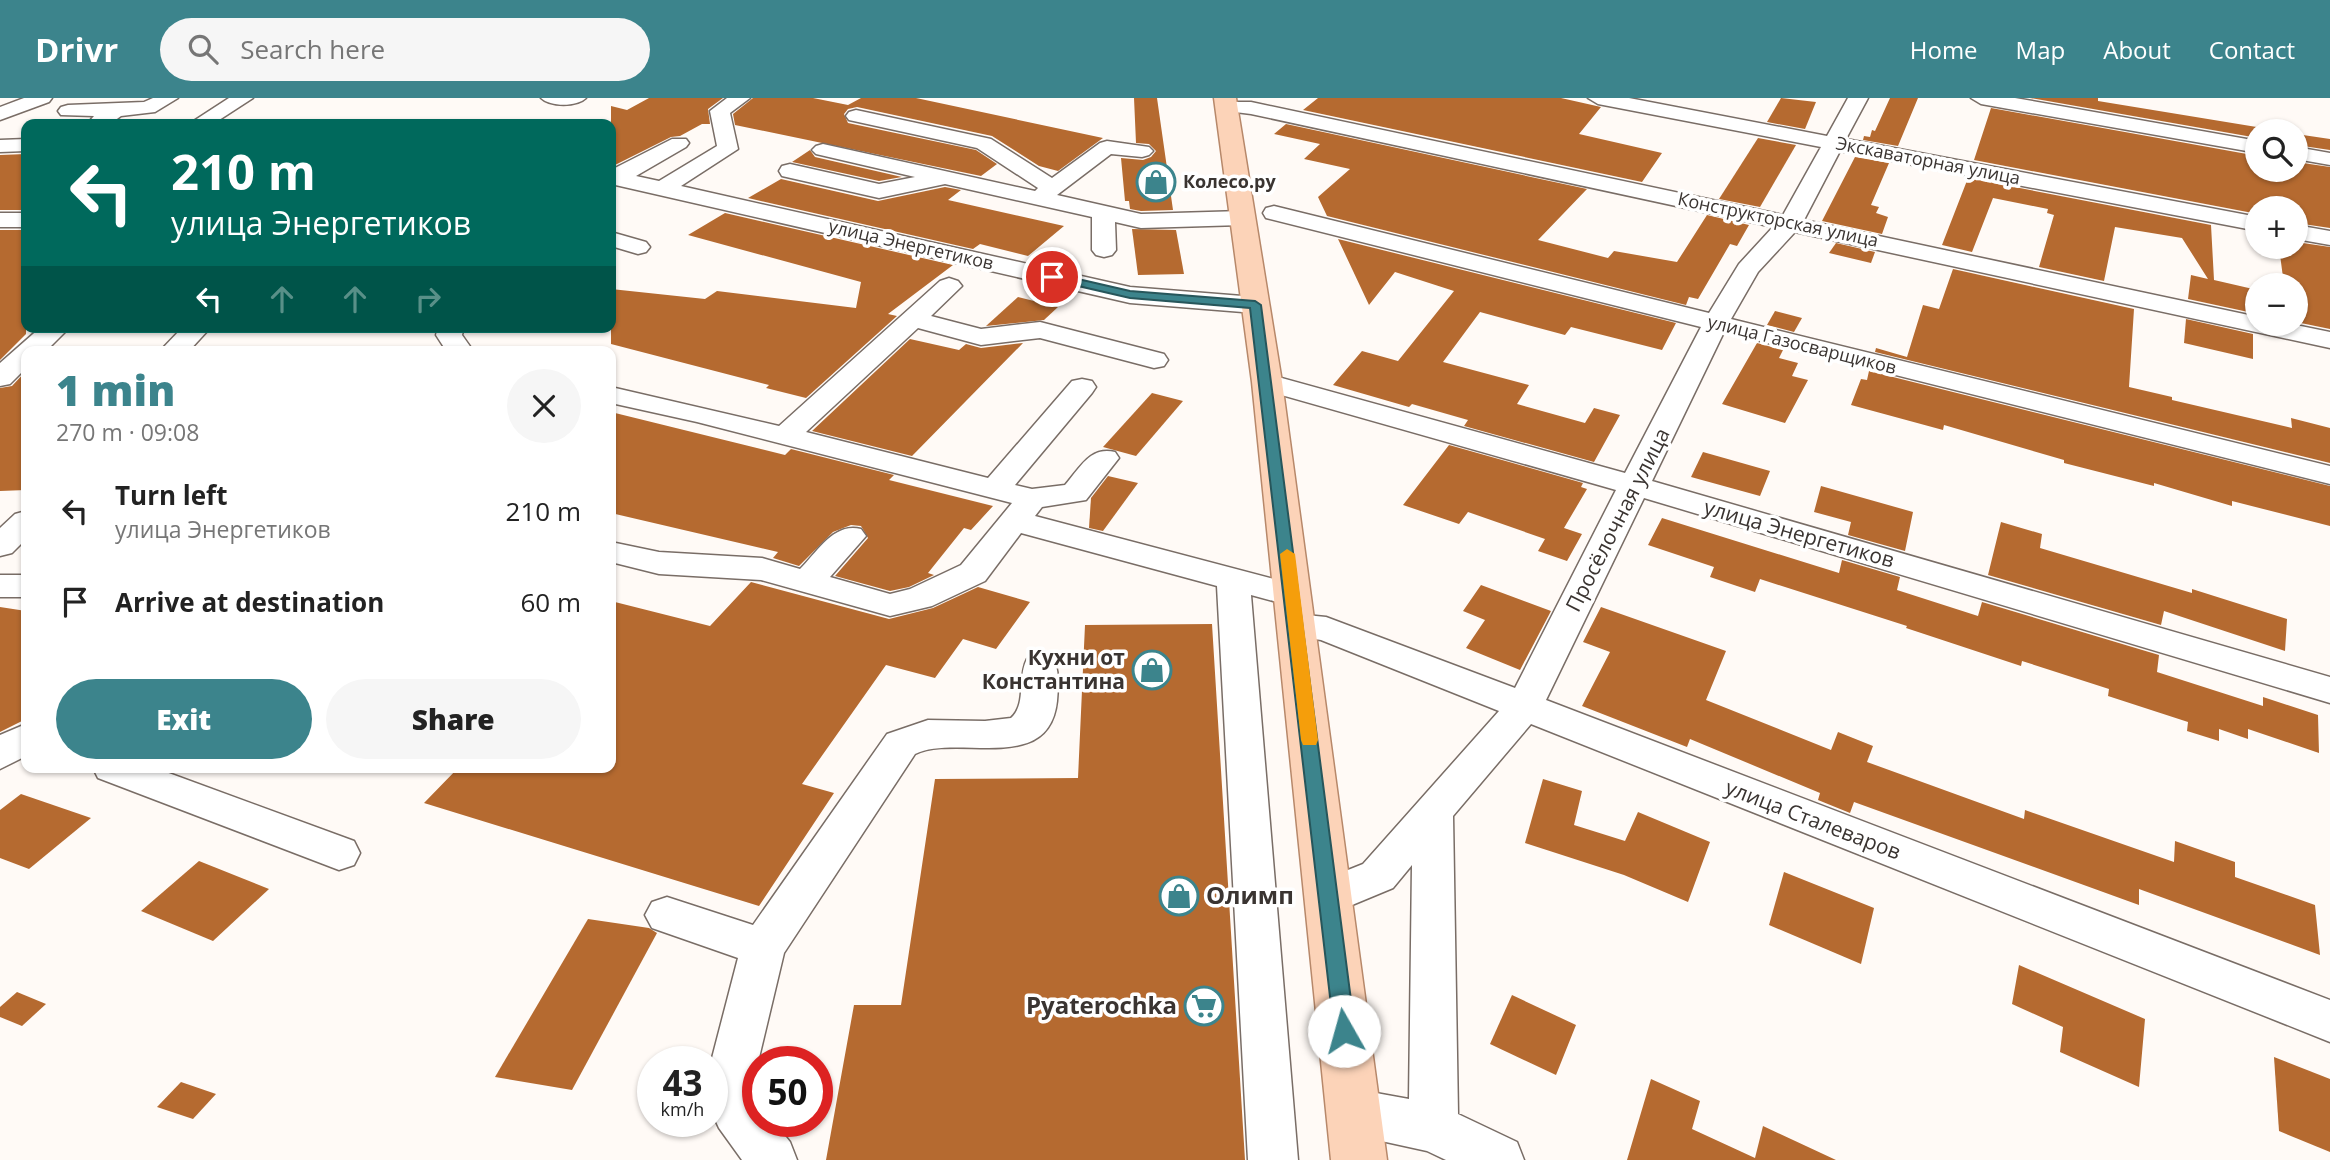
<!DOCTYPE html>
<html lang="en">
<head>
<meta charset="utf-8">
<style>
  :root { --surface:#fff; --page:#f6f6f6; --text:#222; --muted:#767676; --accent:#3c848c }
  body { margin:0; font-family:"Open Sans",sans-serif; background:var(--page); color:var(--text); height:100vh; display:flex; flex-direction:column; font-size:26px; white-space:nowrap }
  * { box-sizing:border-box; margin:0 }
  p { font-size:23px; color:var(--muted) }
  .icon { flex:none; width:38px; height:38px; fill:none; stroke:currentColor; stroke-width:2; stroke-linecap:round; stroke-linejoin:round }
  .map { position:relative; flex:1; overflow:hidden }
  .details { position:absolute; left:21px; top:248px; width:595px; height:427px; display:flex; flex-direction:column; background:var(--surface); border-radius:14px; box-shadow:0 2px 5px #0004 }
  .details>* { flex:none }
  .guide { position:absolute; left:21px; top:21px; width:595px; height:214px; border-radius:14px; box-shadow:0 2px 5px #0004; background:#00695c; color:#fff; overflow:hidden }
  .fabs { position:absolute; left:2245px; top:21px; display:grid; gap:14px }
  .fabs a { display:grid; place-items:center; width:63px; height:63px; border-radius:50%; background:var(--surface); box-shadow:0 2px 5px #0004; font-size:35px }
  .speed { position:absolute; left:637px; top:948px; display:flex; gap:14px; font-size:35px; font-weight:700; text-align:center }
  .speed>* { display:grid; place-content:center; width:91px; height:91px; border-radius:50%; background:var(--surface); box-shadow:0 2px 5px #0004; line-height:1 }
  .speed small { font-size:18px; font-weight:400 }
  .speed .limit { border:10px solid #d22; background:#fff; color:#111 }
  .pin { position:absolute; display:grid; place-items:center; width:60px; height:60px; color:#fff; margin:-30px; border:4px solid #fff; border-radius:50%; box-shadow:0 2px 7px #0007 }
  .me { position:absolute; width:77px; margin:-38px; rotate:353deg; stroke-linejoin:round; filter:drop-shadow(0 0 5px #0008) }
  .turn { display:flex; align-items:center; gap:24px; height:147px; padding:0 35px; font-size:32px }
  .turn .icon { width:91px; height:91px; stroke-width:2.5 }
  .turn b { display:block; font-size:49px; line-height:60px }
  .lanes { display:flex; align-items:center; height:66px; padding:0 35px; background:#0003; justify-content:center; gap:35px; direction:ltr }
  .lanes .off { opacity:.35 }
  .round { display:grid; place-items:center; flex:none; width:74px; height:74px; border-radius:37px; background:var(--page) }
  .headline { display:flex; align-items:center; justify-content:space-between; height:119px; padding:0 35px }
  h1 { font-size:42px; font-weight:800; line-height:52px; color:var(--accent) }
  .action { display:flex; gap:14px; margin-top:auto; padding:14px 35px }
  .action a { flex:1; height:80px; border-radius:42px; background:var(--accent); color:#fff; font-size:28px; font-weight:800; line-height:80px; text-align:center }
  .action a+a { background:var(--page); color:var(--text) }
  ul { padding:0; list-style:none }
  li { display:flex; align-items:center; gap:21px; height:91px; padding:0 35px }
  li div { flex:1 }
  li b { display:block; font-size:26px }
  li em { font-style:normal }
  header { display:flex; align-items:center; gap:42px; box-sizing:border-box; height:98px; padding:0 35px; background:var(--accent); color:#fff }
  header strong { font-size:33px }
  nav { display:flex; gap:38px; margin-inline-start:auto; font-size:24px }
  .search { width:490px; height:63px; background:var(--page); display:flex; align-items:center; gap:18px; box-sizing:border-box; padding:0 24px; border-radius:38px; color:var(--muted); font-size:26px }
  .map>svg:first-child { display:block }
</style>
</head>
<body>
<header>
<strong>Drivr</strong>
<div class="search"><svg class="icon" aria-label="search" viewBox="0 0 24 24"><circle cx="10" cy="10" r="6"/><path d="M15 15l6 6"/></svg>Search here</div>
<nav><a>Home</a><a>Map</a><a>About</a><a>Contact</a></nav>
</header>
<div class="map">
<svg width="2330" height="1062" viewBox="0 0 2330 1062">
  <rect width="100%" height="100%" fill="#fffaf6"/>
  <g fill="#b56a30">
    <path d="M649 0H723L708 11 710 26H702L680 38 671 39 611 69V8L627 12Z"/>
    <path d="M753 0H813L848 7 861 0H916L1103 40 1058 73 1039 68 992 38 857 9 848 11 844 16 848 25 976 52 997 66 981 78 735 27 733 16Z"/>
    <path d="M1134 0H1157L1173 112 1141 113 1130 111 1129 103H1125L1121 60 1143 62 1151 59 1156 53 1149 46 1136 45Z"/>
    <path d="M1318 0H1561L1601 9 1579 36 1662 55 1642 84 1303 12Z"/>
    <path d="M1781 0 1816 4 1805 31 1767 24Z"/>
    <path d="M1890 0H1918L1898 48 1863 42 1864 38 1870 39 1872 32 1875 33Z"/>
    <path d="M2030 0H2098V3L2281 33H2258V40Z"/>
    <path d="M1991 10 2258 58V72H2296V64L2330 69V130L2296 125V110H2258V116L1974 62Z"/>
    <path d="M1286 26 1587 91 1538 142 1608 160 1614 153 1677 164 1707 117 1749 127 1737 148 1730 146 1698 201 1689 199 1686 207 1327 118 1318 99 1350 71 1304 61 1320 46 1274 36Z"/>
    <path d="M2296 36 2330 41V52L2296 47Z"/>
    <path d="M1758 40 1796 47 1760 109 1719 101Z"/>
    <path d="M810 52 815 59 902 79 879 83 792 64Z"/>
    <path d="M26 56V112H0V57Z"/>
    <path d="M1855 59 1889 65 1871 107 1879 109 1876 115 1888 119 1882 136 1822 123Z"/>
    <path d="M1968 80 2211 127 2214 182 2253 191V215L2188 201 2191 177 2208 181 2182 140 2115 129 2104 183 2039 169 2054 117 2047 115 2048 111 1993 100 1972 154 1942 147Z"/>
    <path d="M781 81 878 103 945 89 961 92 948 102 1064 128 1028 158 980 146 973 151 748 100Z"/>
    <path d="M725 115 953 167 888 216 897 218 806 300 766 290 769 287 611 246V191L705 201 717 193 856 210 861 184 688 137Z"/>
    <path d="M1132 131 1176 132 1184 176 1138 177Z"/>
    <path d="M0 132H26V236L0 262Z"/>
    <path d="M1338 141 1676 225 1662 252 1571 229 1565 237 1480 214 1443 264 1529 287 1517 306 1585 325 1594 310 1620 317 1594 364 1464 328 1468 322 1412 306 1409 309 1333 287 1362 253 1398 263 1454 193 1395 174 1369 207Z"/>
    <path d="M2296 144 2330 149V231L2296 224V187H2284L2279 149H2296Z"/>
    <path d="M1836 145 1875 154 1871 165 1829 155Z"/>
    <path d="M1953 171 2134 211 2129 289 2172 299V302L2292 330 2291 320 2330 330V365L1875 254 1876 250 1907 259 1923 207 1939 211Z"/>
    <path d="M1018 199 1058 209 1044 222 986 228Z"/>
    <path d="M1775 213 1802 220 1794 234 1767 227Z"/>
    <path d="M2186 221 2253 236V261L2184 245Z"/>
    <path d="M910 241 959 252 966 246 981 250 1023 245 912 358 812 333Z"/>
    <path d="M1757 245 1783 252 1779 260 1798 265 1792 278 1808 282 1785 325 1722 306Z"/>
    <path d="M26 273V392L0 393V290L12 288Z"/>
    <path d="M1869 273 2330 388V428L2232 403V408L2154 385V388L2064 365V362L1944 327 1943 332 1851 307 1861 281 1867 282Z"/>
    <path d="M1152 295 1183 303 1136 358 1103 349Z"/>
    <path d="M611 314 785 357 791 351 894 377 889 382 993 408 971 432 964 430 928 475 934 477 909 489 890 493 835 478 868 440 861 428 851 427 833 434 799 468 773 460 778 454 611 415Z"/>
    <path d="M1449 347 1583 385 1581 389 1587 391 1564 430 1582 436 1567 463 1538 453 1545 441 1468 414 1459 426 1403 407Z"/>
    <path d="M1703 354 1770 373 1760 398 1691 379Z"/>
    <path d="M1108 378 1138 385 1103 433 1089 430 1091 400Z"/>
    <path d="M1821 388 1913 414 1905 453 1848 437 1851 424 1814 414Z"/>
    <path d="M1662 420 1839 475 1842 462 1900 479 1897 492 1978 518 1982 504 2159 557 2157 574 2263 608V599L2318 617 2319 655 2248 631V641L2219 631V643L2187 633 2188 624 2108 598 2109 591 2022 563 2021 568 1906 530 1907 528 1760 481 1755 494 1710 479 1714 469 1648 447Z"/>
    <path d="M2001 424 2042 436 2040 450 2192 495V491L2287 521 2285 553 2164 513 2161 527 1988 477Z"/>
    <path d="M751 484 889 521 933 510 978 489 1030 504 996 551 963 541 935 580 886 567 802 686 834 695 759 808 424 705 458 670H611V503L710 528Z"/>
    <path d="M1481 487 1551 513 1520 572 1466 550 1485 522 1463 513Z"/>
    <path d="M0 509 26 513V621L0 634Z"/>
    <path d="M1601 509 1726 553 1706 602 1831 652 1838 634 1873 648 1867 664 2024 721 2025 712 2174 764 2175 743 2235 764V779L2315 807 2320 857 2139 791V807L1854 704 1850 715 1818 702 1820 695 1690 641 1687 649 1582 608 1610 554 1583 544Z"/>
    <path d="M1212 526 1245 1062H826L854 907H901L935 681 1078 680 1085 527Z"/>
    <path d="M1543 681 1582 693 1574 727 1625 743 1638 714 1710 744 1688 804 1624 777 1525 745Z"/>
    <path d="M21 696 91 720 29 771 0 760V712Z"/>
    <path d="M199 763 269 791 213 843 141 813Z"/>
    <path d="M1784 774 1874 810 1861 866 1769 827Z"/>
    <path d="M588 821 649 830 657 835 572 992 495 979Z"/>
    <path d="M2019 867 2145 921 2139 989 2060 954 2063 929 2012 906Z"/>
    <path d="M17 894 46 906 22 928 0 919V909Z"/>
    <path d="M1512 897 1576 927 1556 977 1490 946Z"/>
    <path d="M2274 959 2330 981V1054L2279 1033Z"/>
    <path d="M1651 981 1700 1003 1692 1031 1755 1060 1763 1028 1836 1062H1627Z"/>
    <path d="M181 984 216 996 193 1021 157 1009Z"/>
  </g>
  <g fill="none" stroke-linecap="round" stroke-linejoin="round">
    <defs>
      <g id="minor">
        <path d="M24 0H52L49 4 0 22V9Z"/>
        <path d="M153 0H178L155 14 121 18 110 26H87L94 18 61 17 58 13 61 9 68 7 144 4Z"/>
        <path d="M229 0H253L213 26H189Z"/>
        <path d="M541 0H586C577 9 550 9 541 0Z"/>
        <path d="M727 0H750L730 15 738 51 681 88 1130 189 1255 199 1264 202 1268 207 1264 212 1255 215 1130 205 611 86V72L672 41H686L689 45 686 49 636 78 659 83 717 48 710 13Z"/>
        <path d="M1588 0H1629L1827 38 1848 0H1868L1846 41 2258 119V133L1840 53 1804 122 2258 219V226H2291L2330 234V250L1795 134 1758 174 1731 221 2330 368V386L1724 234 1652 383 2330 579V605L1644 400 1546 602 2330 902V944L1531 626 1453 718 1458 1016 1517 1044 1524 1062H1446L1427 1053 1354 1037 1337 1031 1329 1014 1337 997 1354 991 1409 1001 1412 767 1393 790 1328 817 1313 812 1307 799 1313 786 1363 766 1499 613 1321 542 1284 536 1279 528 1284 520 1296 516 1326 519 1515 590 1616 392 1257 290 1253 284 1257 278 1267 276 1625 375 1701 229 1266 120 1263 115 1266 110 1274 108 1709 215 1739 166 1773 129 1251 16 1219 12 1216 8 1219 4H1251L1783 117 1821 49 1598 6Z"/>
        <path d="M1971 0H2015L2258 43V55L1981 6Z"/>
        <path d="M856 12 991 41 1052 80 1100 45 1107 43 1149 49 1153 53 1149 57 1142 59 1111 56 1057 97 1141 116 1242 113 1250 115 1254 120 1250 125 1242 127 1141 130 1115 124 1116 152 1112 157 1104 159 1096 157 1092 152V119L945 86 879 100 782 78 779 73 782 68 790 66 879 86 915 79 816 56 812 52 816 48 823 46 1035 93 1038 90 977 50 849 22 846 18 849 14Z"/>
        <path d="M26 41V53L0 54V42Z"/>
        <path d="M2296 49 2330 55V67L2296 61Z"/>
        <rect x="0" y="115" width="26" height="14"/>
        <path d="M2296 127 2330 133V147L2296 141Z"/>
        <path d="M611 134 646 144 650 149 646 154 638 156 611 148Z"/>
        <path d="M949 180 958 183 962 188 931 218 981 231 1040 224 1164 256 1168 262 1164 268 1154 270 1040 240 981 247 918 230 806 334 988 380 1072 283 1082 281 1092 283 1096 289 1092 295 1015 387 1032 391 1065 387C1080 370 1090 348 1115 354L1119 360 1086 402 1042 409 1035 418 1304 489 1309 497 1304 505 1292 508 1251 497 1298 1062H1248L1217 488 1021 435 985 483 932 508 890 518 761 482 659 476 611 464V444L659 454 762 460 800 471C818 453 834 424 861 431L866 438 830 479 890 496 910 491 961 467 1012 405 697 324 611 305V289L779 328 940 183Z"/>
        <path d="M41 229H70L45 254H26V270L10 286 0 288V265Z"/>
        <path d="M183 229H211L188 254H159Z"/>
        <path d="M438 229H464L462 237 474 254H447L436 237Z"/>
        <path d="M26 413V441L12 455 0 458V430L15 416Z"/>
        <rect x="0" y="477" width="26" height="22"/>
        <path d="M1040 557 1053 561C1060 573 1058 589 1057 603 1049 678 957 635 915 656L784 855 758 964V1024H774L790 1044 797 1062H742L719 1030 712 1015 711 964 738 860 652 830 645 817 652 804 667 799 753 827 887 636 928 622 985 623 1011 620C1027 606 1017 579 1027 561Z"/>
        <path d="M26 626V658L0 671V637Z"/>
        <path d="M93 670H155L354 743 360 755 354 767 339 772 98 680Z"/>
      </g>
      <path id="major" d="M1214 0H1236L1282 284 1387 1062H1331L1252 284Z"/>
    </defs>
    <use href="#minor" stroke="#796d66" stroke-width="3"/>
    <use href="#major" stroke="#b7886a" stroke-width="3"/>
    <use href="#minor" fill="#fff" fill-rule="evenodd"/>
    <use href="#major" fill="#fcd3b8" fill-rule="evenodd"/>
  </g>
  <path fill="#3c848c" stroke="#27565b" stroke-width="2" d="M1052 175 1130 193 1255 203 1261 207 1355 933 1352 940 1344 943 1337 940 1334 933 1250 210 1130 200 1048 181 1046 179Z"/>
  <path fill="#f59e0b" d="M1287 451 1295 456 1318 642 1316 647H1303L1301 642 1280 456Z"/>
  <defs>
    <symbol id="shop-ring" viewBox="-11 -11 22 22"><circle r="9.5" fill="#fff" stroke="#3c848c" stroke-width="1.5"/><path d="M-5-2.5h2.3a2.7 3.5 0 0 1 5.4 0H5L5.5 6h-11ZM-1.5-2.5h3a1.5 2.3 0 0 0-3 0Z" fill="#3c848c"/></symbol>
    <symbol id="supermarket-ring" viewBox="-11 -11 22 22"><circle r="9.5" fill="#fff" stroke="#3c848c" stroke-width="1.5"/><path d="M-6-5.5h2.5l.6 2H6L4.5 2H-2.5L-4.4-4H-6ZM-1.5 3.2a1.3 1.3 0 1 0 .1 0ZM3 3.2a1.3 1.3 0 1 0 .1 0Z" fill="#3c848c"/></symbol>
  </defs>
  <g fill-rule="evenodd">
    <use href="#shop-ring" x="1134" y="62" width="44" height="44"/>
    <use href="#shop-ring" x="1130" y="550" width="44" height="44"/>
    <use href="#shop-ring" x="1157" y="776" width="44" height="44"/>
    <use href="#supermarket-ring" x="1182" y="886" width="44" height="44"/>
  </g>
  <g text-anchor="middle" stroke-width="7" stroke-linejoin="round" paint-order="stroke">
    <g font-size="18" fill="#3a3431" stroke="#fff">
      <text transform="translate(1928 63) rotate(11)" y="6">Экскаваторная улица</text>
      <text transform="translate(1778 122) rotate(12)" y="6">Конструкторская улица</text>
      <text transform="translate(911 147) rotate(13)" y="6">улица Энергетиков</text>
      <text transform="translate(1802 247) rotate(14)" y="6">улица Газосварщиков</text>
    </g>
    <g font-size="18" font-weight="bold" fill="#3a3431" stroke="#fff" text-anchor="start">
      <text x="1183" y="90">Колесо.ру</text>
    </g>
    <g font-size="21" fill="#3a3431" stroke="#fff">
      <text transform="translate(1618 422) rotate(-63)" y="7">Просёлочная улица</text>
      <text transform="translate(1799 436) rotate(16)" y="7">улица Энергетиков</text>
      <text transform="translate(1813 722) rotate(21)" y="7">улица Сталеваров</text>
    </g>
    <g font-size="21" font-weight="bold" fill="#3a3431" stroke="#fff" text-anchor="end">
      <text x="1125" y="567">Кухни от<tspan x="1125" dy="24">Константина</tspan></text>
    </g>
    <g font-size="24" font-weight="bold" fill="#3a3431" stroke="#fff" text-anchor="start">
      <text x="1206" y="806">Олимп</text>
      <text x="1177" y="916" text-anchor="end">Pyaterochka</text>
    </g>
  </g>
</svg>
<div class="fabs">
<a><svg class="icon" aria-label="search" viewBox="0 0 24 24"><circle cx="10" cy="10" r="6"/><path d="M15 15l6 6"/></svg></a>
<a>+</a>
<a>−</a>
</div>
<div class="speed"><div>43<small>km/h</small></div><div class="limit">50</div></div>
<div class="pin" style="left:1052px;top:179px;background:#d93025"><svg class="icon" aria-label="arrive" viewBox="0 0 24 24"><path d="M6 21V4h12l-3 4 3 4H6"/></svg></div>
<svg class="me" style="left:1344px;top:933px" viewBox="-20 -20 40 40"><circle r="19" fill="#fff"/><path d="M0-13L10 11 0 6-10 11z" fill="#3c848c"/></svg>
<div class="guide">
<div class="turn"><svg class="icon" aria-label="left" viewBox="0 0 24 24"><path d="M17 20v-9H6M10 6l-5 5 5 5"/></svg><div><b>210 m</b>улица Энергетиков</div></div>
<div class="lanes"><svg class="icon" aria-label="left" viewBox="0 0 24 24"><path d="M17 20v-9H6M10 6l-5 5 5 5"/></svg><svg class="icon off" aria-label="ahead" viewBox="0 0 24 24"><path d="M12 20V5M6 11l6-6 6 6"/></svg><svg class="icon off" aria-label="ahead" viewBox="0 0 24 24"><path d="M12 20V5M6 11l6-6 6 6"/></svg><svg class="icon off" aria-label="right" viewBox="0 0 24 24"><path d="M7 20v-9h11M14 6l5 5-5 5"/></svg></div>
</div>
<section class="details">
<div class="headline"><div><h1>1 min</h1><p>270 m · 09:08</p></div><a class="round"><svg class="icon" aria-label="close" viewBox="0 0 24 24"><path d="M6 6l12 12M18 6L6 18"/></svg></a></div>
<ul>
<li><svg class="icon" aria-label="left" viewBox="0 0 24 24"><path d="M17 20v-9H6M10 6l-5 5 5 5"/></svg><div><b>Turn left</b><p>улица Энергетиков</p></div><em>210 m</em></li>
<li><svg class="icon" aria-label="arrive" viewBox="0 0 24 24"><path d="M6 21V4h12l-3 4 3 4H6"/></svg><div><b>Arrive at destination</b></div><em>60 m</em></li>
</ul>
<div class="action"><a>Exit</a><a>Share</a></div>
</section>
</div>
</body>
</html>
